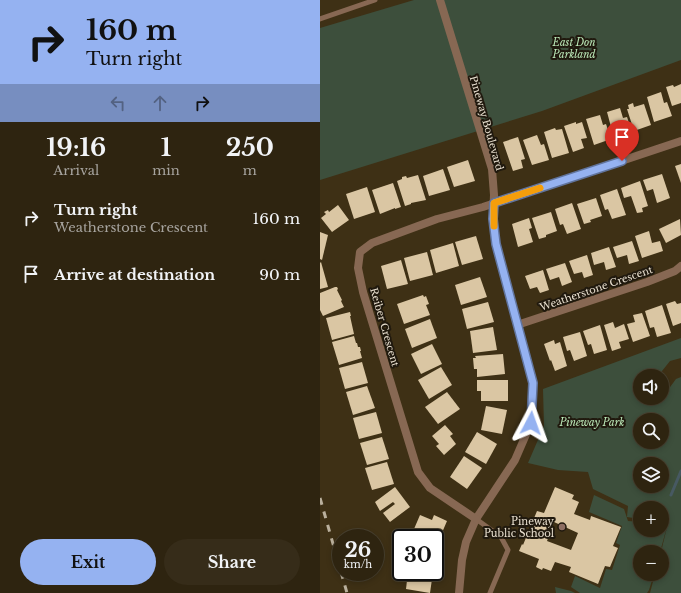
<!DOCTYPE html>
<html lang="en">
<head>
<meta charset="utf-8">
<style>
  :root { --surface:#2e2410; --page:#362c19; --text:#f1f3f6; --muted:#a7a49f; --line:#494130; --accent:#95b2f1 }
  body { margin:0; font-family:"Libre Baskerville",serif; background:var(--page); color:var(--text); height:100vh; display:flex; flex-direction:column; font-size:15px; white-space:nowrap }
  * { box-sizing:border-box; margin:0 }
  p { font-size:13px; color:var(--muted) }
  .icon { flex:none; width:22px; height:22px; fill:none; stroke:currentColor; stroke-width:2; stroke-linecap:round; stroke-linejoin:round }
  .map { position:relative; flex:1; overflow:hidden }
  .panel { display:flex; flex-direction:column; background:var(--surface); width:320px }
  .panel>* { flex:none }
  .top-card { background:#95b2f1; color:#111; overflow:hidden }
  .controls { position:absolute; left:313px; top:369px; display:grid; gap:8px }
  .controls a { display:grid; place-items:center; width:36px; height:36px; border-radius:50%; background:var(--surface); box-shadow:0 2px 6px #0003,0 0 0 1px var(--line); font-size:20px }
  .speed { position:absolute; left:12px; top:529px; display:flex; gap:8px; font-size:20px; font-weight:700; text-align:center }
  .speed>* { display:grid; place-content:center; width:52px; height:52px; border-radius:50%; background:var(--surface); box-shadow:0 2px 6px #0003,0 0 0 1px var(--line); line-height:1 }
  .speed small { font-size:10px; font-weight:400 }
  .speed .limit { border:2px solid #111; border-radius:6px; background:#fff; color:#111 }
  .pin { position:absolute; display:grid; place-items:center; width:34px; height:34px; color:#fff; margin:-41px -17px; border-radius:50% 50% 50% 0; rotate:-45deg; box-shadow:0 0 4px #0007 }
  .pin .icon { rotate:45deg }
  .me { position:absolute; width:44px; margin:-22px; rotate:4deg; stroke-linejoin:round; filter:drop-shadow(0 0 3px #0008) }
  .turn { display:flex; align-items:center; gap:14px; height:84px; padding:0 20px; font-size:18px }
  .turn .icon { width:52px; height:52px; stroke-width:2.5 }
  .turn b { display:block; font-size:28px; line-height:34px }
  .lanes { display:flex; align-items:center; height:38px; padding:0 20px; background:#0003; justify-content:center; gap:20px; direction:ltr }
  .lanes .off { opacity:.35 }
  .eta { display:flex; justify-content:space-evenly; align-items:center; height:68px; text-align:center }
  .eta b { font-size:24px; font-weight:700; line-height:28px }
  .primary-button { display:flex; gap:8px; margin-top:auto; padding:8px 20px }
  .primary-button a { flex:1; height:46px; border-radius:24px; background:var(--accent); color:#111; font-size:16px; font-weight:700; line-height:46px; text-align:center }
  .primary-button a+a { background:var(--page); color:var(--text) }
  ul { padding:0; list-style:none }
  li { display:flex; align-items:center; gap:12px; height:56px; padding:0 20px }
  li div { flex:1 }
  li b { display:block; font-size:15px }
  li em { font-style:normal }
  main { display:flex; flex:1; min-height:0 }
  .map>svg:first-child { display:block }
</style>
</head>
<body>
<main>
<section class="panel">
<div class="top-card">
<div class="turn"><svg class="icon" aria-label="right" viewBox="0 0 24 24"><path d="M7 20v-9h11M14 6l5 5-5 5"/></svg><div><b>160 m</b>Turn right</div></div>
<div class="lanes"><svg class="icon off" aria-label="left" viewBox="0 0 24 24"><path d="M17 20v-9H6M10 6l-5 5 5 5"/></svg><svg class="icon off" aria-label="ahead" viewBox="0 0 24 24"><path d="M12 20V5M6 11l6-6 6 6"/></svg><svg class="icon" aria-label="right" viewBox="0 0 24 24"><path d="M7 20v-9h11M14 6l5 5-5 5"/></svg></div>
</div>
<div class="eta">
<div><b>19:16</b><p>Arrival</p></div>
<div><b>1</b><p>min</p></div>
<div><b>250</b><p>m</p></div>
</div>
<ul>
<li><svg class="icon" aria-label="right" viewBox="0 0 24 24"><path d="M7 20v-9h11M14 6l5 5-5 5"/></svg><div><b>Turn right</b><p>Weatherstone Crescent</p></div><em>160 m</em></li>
<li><svg class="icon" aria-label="arrive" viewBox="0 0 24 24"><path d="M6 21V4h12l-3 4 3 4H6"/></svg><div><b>Arrive at destination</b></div><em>90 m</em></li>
</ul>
<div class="primary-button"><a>Exit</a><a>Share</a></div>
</section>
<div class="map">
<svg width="361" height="593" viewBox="0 0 361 593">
  <rect width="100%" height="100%" fill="#3e3015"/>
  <g fill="#3d4f3c" fill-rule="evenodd">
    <path d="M94 0H361V60L222 111 0 180V28Z"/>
    <path d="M361 338V358L350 361 338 376H320V398H342L356 379 361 377V593H330L335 574H342L341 552 348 523 340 552H320V574H334L329 590 327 593H260L251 587 255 576 280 588 286 569 292 570 300 545 296 543 302 526 269 512 274 495 304 509 308 521 320 522V530H342V523H345L342 522V508H320V519L307 517 308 506 273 489 268 472 238 470 208 463 224 426 223 389ZM320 420H342V442H320ZM320 464H342V486H320Z"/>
    <path d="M235 587 251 591 255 593H236Z"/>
  </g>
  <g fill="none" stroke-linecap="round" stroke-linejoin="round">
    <path stroke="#475962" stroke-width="3" d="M351 495 361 471"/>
  </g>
  <g fill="#dac6a3" fill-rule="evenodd">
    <path d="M361 84V103L352 106 346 87 353 85 354 87Z"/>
    <path d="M341 92 344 103 347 102 352 116 334 122 327 97Z"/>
    <path d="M313 103 314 107 324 104 331 125 314 131 307 109H309L308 105Z"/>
    <path d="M300 108 303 118 307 117 312 132 294 138 287 112Z"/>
    <path d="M280 115 283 125 286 124 291 139 274 145 266 119Z"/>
    <path d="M256 122V124L262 122 267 138 261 139 264 148 253 152 244 126Z"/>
    <path d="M235 128 236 130 242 129 249 153 232 158 224 132Z"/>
    <path d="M217 135 221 145 224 144 229 160 212 165 203 140Z"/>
    <path d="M198 137 205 159 201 160 203 168 193 171 183 142Z"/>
    <path d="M148 160 155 181 134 187 127 167Z"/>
    <path d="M361 164V183L355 166Z"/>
    <path d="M123 169 130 190 109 196 103 176Z"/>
    <path d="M342 174 350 198 337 203 333 189 327 191 323 180Z"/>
    <path d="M98 175 106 200 91 203V204L85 206 77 181 82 179V177L86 176 87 178Z"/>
    <path d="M320 181 328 206 322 208 323 212 317 213 311 196 304 198 301 188Z"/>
    <path d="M73 183 81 207 75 209V208L60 214 52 190Z"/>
    <path d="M47 187 55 212 34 219 26 194Z"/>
    <path d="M297 189 306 215 292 219 288 209 285 210 280 195Z"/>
    <path d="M276 198 282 216 270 220 271 222 264 224 257 204Z"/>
    <path d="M252 203 261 229 247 234 243 224 240 225 235 209Z"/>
    <path d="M18 205 29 220 12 232 1 218 6 214 4 212 8 210 9 212Z"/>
    <path d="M231 212 237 231 226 235V237L219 239 212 218Z"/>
    <path d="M209 218 212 228 209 229 213 242 198 247 192 224Z"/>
    <path d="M360 219 361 235 346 243 339 229Z"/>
    <path d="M329 231 332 243 340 241 343 251 322 258 315 236Z"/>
    <path d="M0 232 8 235 2 260 0 259Z"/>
    <path d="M156 236 163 259 142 265 135 242Z"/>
    <path d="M312 241 319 261 309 264 307 255 297 258 293 247Z"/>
    <path d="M133 243 139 266 116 273 110 250Z"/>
    <path d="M289 247 296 267 286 270 284 262 274 265 271 253Z"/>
    <path d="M107 252 113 275 90 281 84 258Z"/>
    <path d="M267 255 273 275 264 278 262 272 254 274 249 261Z"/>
    <path d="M81 260 88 284 67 289 61 266Z"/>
    <path d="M1 262 8 287 0 289V263Z"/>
    <path d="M245 263 252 282 242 286 239 277 230 280 226 269Z"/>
    <path d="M223 270 229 290 220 293 217 287 210 289 205 276Z"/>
    <path d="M160 277 167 297 141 305 135 285Z"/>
    <path d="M15 287H17L18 289 17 290 22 300 21 301 24 307 3 316 0 310V293Z"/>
    <path d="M103 295 104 297 106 296 109 304 106 305 110 315 84 324 77 304Z"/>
    <path d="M355 301 357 304 361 303V323L353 326 346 304Z"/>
    <path d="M168 302 174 322 147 329 142 309Z"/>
    <path d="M342 305 351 333 337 337 334 327 330 328 325 311Z"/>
    <path d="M30 312 31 316H30L34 334 12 340 6 318Z"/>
    <path d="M322 313 330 336 313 342 307 324 315 322 313 315Z"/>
    <path d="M110 319 117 338 92 348 85 329Z"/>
    <path d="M293 322 295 328 304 324 309 339 299 342 301 348 292 351 284 325Z"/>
    <path d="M280 325 287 350 274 354 271 344 268 345 263 331Z"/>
    <path d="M173 327 177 350 153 353 150 331Z"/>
    <path d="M260 332 267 356 254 361 250 350 247 351 243 337Z"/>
    <path d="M34 336 36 343H37L38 347H40L41 351H40L42 358 19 365 12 342Z"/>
    <path d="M234 340 235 344 240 342 247 366 235 371 231 360 230 361 224 344Z"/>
    <path d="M112 344 122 364 101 374 91 354Z"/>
    <path d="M183 354 185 374 157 377V369H154L153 358H156L155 356Z"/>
    <path d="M42 362 48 383 25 389 19 368Z"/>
    <path d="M121 367 132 385 109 399 98 380Z"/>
    <path d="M157 380H188V401H161V391H157Z"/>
    <path d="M47 386 55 408 33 415 26 392Z"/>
    <path d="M127 392 140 409 118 424 105 407Z"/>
    <path d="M166 406 187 410 182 434 161 430Z"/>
    <path d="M56 412 62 433 39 439 33 418Z"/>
    <path d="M125 425 133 434 130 436 136 444 124 455 116 446 119 444 112 436Z"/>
    <path d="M157 432 177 444 166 464 145 452Z"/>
    <path d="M62 437 69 459 47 465 40 443Z"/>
    <path d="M144 456 162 468 147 489 130 477Z"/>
    <path d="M67 462 74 484 52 490 45 468Z"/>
    <path d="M75 487 90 507 70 522 63 513 75 504 73 502 60 511 55 502Z"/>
    <path d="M235 487 254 495 252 499 259 502 254 514 270 520 271 516 301 527 293 546 298 548 290 567 285 566 278 584 249 572 251 567 235 562 231 571 223 568 222 570 216 567 219 559 199 551 202 544 203 545 217 511 224 513ZM234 522 258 533 251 550 227 541Z"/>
    <path d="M100 515 112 520 114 515 127 521 121 535 110 529 107 534 94 529Z"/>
    <path d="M115 542 118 543 115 552Z"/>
    <path d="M88 572H113L110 593 86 589Z"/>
  </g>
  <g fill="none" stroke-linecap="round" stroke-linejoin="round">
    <g stroke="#876853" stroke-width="5">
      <path d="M0 19 55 0"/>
      <path d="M156 519 181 537 188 550 170 593"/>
    </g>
    <g stroke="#876853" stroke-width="8">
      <path d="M120 0 172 169 174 195 173 219 176 244 213 383 211 423 195 460 156 519 146 542 142 560 139 593"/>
      <path d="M197 325 327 282 355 271 361 266"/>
      <path d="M156 519 110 488 98 472 43 292 38 268 40 252 52 243 117 219 163 207 361 141"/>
    </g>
    <g stroke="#bab09d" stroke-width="3" stroke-dasharray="7 7" stroke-linecap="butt">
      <path d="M0 498 21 572"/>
      <path d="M21 572 27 593"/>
    </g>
  </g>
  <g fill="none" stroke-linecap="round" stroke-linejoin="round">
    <defs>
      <path id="route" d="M211 423 213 383 176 244 173 219 174 203 302 161"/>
    </defs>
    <use href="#route" stroke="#61749d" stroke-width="10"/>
    <use href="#route" stroke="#95b2f1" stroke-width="7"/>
    <path stroke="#f59e0b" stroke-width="7" d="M174 226V203L220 188"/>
  </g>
  <circle fill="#8d6e63" stroke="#20190e" stroke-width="1.5" cx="242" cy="527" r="4"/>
  <g text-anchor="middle" stroke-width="4" stroke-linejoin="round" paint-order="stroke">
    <g font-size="10" font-style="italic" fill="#bceab9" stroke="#20190e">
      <text x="254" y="46">East Don<tspan x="254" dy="12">Parkland</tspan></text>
      <text x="272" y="426">Pineway Park</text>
    </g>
    <g font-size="10" fill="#e9e0d0" stroke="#20190e">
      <text transform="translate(167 123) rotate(74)" y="4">Pineway Boulevard</text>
      <text transform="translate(276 288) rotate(-19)" y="4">Weatherstone Crescent</text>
      <text transform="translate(65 327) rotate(74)" y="4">Reiber Crescent</text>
    </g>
    <g font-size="10" fill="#e9e0d0" stroke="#20190e" text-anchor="end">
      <text x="234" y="525">Pineway<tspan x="234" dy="12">Public School</tspan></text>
    </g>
  </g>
</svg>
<div class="controls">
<a><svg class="icon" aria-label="sound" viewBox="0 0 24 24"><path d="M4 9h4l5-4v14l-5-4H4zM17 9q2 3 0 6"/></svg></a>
<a><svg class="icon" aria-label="search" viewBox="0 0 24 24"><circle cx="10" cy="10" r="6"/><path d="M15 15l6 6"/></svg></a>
<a><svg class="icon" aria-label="layers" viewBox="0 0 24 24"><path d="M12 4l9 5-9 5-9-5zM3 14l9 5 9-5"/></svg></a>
<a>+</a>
<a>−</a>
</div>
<div class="speed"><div>26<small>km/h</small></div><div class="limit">30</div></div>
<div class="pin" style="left:302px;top:161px;background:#d93025"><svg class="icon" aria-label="arrive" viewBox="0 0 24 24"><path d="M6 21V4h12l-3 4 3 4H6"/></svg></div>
<svg class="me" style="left:211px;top:423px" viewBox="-20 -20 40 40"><path d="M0-17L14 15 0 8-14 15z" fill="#95b2f1" stroke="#fff" stroke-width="4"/></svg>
</div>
</main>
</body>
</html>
